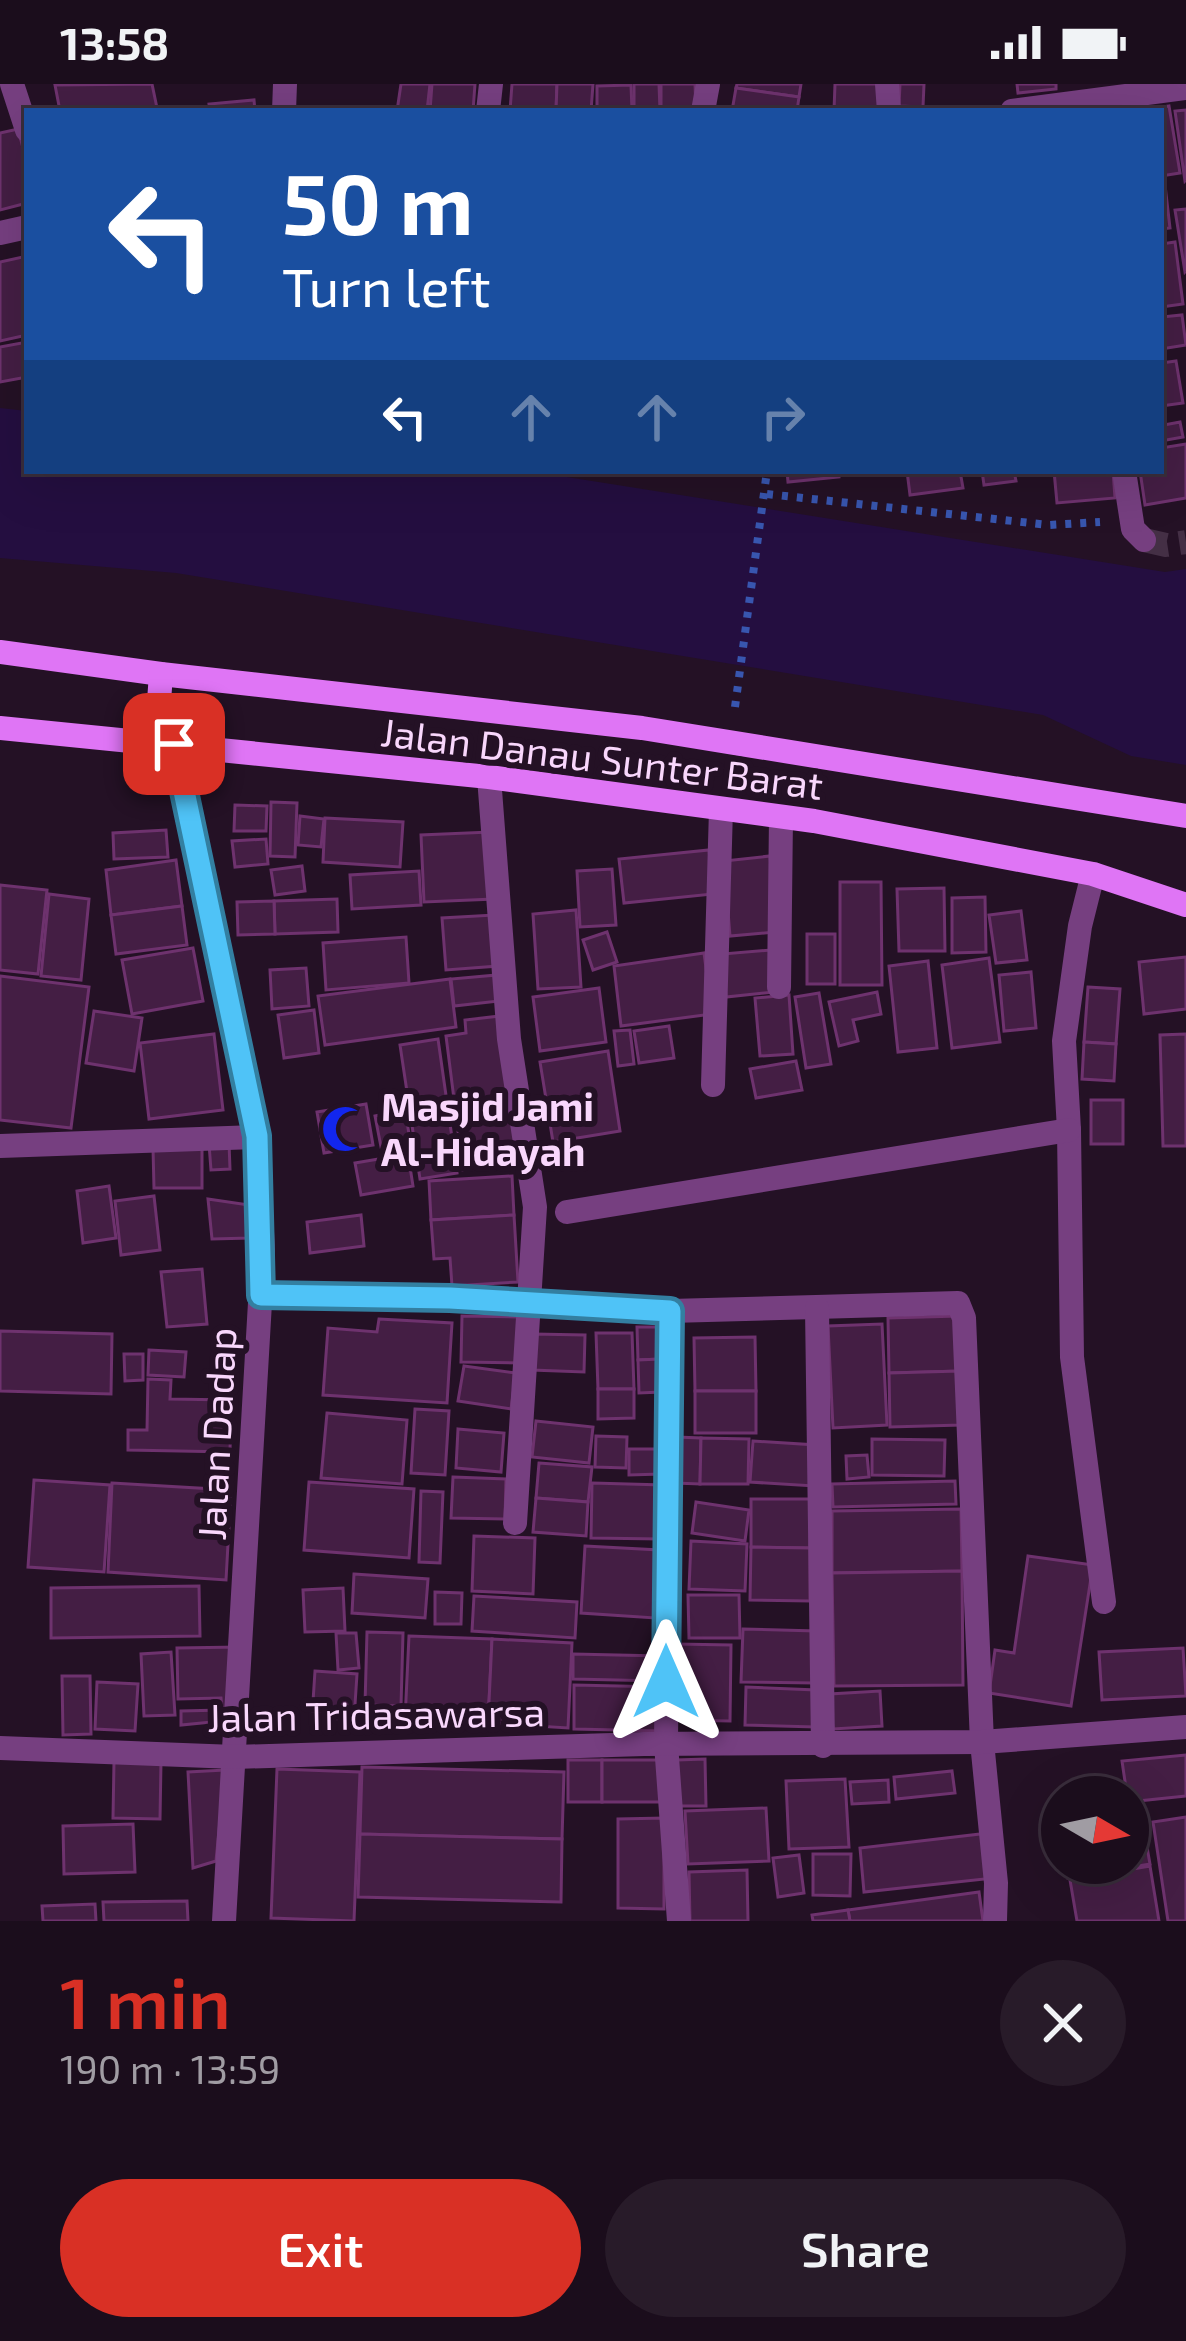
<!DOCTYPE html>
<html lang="en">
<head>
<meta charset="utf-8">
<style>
  :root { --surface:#1b0d1c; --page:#281b29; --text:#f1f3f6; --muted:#a09ca3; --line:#392d3b; --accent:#d93025 }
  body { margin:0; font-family:"Exo 2",sans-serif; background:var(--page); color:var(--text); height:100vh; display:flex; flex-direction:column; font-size:45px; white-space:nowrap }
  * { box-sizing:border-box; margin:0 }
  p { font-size:39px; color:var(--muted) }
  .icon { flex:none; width:66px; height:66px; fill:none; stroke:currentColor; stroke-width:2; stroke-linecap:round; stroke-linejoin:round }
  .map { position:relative; height:1837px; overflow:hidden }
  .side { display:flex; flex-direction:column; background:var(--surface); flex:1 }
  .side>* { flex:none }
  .banner { position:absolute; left:24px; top:24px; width:1140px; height:366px; border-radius:0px; box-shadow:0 12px 48px #0002,0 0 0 3px var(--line); background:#1a4fa0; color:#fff; overflow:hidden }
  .needle { width:78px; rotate:99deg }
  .buttons { position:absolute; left:1041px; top:1692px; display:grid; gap:24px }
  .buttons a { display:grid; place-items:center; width:108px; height:108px; border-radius:50%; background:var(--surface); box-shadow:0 12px 48px #0002,0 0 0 3px var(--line); font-size:60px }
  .pin { position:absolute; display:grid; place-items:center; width:102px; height:102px; color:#fff; margin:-51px; border-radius:24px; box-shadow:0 6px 18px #0006 }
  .me { position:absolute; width:132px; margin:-66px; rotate:0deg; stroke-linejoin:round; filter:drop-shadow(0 0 9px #0008) }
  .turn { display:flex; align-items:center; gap:42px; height:252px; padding:0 60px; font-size:54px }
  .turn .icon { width:156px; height:156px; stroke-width:2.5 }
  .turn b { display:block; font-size:84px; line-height:102px }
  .lanes { display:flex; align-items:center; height:114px; padding:0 60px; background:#0003; justify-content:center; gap:60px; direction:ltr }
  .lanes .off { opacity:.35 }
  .round { display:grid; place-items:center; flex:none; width:126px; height:126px; border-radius:63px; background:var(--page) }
  .summary { display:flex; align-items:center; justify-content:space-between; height:204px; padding:0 60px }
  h1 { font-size:72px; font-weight:600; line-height:90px; color:var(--accent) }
  .button { display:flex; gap:24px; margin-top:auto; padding:24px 60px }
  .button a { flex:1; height:138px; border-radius:72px; background:var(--accent); color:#fff; font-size:48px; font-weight:600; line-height:138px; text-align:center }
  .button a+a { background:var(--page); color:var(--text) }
  .status { display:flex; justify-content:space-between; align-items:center; height:84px; padding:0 60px; background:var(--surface); direction:ltr }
  .status svg { height:33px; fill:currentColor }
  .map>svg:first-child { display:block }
</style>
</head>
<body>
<div class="status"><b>13:58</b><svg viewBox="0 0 49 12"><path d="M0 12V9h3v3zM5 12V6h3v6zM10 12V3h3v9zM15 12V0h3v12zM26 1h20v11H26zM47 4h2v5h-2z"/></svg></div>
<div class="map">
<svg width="1186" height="1837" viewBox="0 0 1186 1837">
  <rect width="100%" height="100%" fill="#241125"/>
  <path fill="#240e40" d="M0 324 27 327V387H529L1165 488 1186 485V681L1131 672 1043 631 176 489 0 474Z"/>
  <g fill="#441e44" stroke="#6e326e" stroke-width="3">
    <path d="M152 0 157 24 144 27H60L55 1Z"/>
    <path d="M401 0H430L427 27H397Z"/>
    <path d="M432 0H475L473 27H430Z"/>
    <path d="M512 0H557L556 27H510Z"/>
    <path d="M557 0H593L591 27H556Z"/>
    <path d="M634 0H659L660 27H634Z"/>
    <path d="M661 0H695L696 27H661Z"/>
    <path d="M737 0H801L799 13 736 4Z"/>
    <path d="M835 0H885L884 27H834Z"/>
    <path d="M900 0H924L923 23 899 22Z"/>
    <path d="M1017 0H1056V5L1018 9Z"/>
    <path d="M631 1 632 27H597V2Z"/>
    <path d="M736 4 799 13 797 27H732Z"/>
    <path d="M254 16 255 27H210L209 20Z"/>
    <path d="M1169 22 1180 89 1161 92V27H1136Z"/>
    <path d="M1186 26V96L1185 97 1175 27Z"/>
    <path d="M18 45 27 79V119L0 126V49Z"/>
    <path d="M1165 101 1170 144 1161 145V102Z"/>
    <path d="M1186 125V187L1185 188 1175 126Z"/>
    <path d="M1175 158 1183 220 1161 223V160Z"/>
    <path d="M27 172V251L0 257V178Z"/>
    <path d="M1182 231 1186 261 1161 265V233Z"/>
    <path d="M27 258V293L0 298V263Z"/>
    <path d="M1176 277 1183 319 1161 322V279Z"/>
    <path d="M1161 323 1164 341 1180 338 1183 353 1161 357Z"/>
    <path d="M1186 360V414L1145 421 1140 387H1161V364Z"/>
    <path d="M787 387H839V393L788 398Z"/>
    <path d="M907 387H960L963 404 910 411Z"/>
    <path d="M982 387H1014L1016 397 984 401Z"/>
    <path d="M1054 387H1113L1115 414 1057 419Z"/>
    <path d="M271 718 297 719 295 773 270 772Z"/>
    <path d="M235 721 267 722 266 747H234Z"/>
    <path d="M300 732 324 735 321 763 298 761Z"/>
    <path d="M325 734 403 738 400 783 323 778Z"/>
    <path d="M166 746 168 773 114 775 113 749Z"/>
    <path d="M490 748 494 815 424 818 421 751Z"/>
    <path d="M266 755 268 780 235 783 232 757Z"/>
    <path d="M709 766 713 810 624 819 619 775Z"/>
    <path d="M770 772 776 848 730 852 724 777Z"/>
    <path d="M176 776 182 822 111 831 106 786Z"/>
    <path d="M302 782 305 807 275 811 271 786Z"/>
    <path d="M612 785 616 841 580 843 577 787Z"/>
    <path d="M419 787 421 821 352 825 350 791Z"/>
    <path d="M840 798H881L882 901H840Z"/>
    <path d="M0 801 47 806 38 890 0 886Z"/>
    <path d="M944 804 945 867H899L897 805Z"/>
    <path d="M49 810 89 815 81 896 41 892Z"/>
    <path d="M985 813 986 868 952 869V814Z"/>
    <path d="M337 815 338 848 275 850 274 817Z"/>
    <path d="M274 817 275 850 238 851 237 818Z"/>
    <path d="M182 822 187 861 116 870 111 831Z"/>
    <path d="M576 826 581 903 538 905 533 830Z"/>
    <path d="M1021 827 1027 876 996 879 989 831Z"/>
    <path d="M494 831 498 882 446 886 442 834Z"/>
    <path d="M607 848 617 878 593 886 583 856Z"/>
    <rect x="807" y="850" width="28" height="50"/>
    <path d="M406 853 409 899 326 906 323 859Z"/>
    <path d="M193 864 203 917 132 930 122 876Z"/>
    <path d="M771 866 774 908 726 913 722 870Z"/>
    <path d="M704 869 712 930 621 942 614 882Z"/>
    <path d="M1186 873V925L1144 930 1139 878Z"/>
    <path d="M989 874 1000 958 952 964 942 881Z"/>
    <path d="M928 877 937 964 898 968 889 882Z"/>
    <path d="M306 884 309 922 272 925 270 886Z"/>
    <path d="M1031 888 1036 944 1004 947 999 891Z"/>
    <path d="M497 891 499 917 454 922 451 895Z"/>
    <path d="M0 892 89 903 71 1044 0 1036Z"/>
    <path d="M450 895 456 943 325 961 318 912Z"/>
    <path d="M1088 903 1120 905 1116 960 1084 958Z"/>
    <path d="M599 904 606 958 540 967 533 913Z"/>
    <path d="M877 908 881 930 853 936 858 957 839 962 829 918Z"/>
    <path d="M819 909 831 980 806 984 795 913Z"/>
    <path d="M789 911 793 970 760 972 755 914Z"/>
    <path d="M314 926 319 969 284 974 278 931Z"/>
    <path d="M94 927 142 934 134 987 86 979Z"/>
    <path d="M500 932 520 1078 463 1086 446 952 466 949 465 936Z"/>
    <path d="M669 942 674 974 639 979 634 947Z"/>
    <path d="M630 946 634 980 618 982 614 947Z"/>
    <path d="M214 950 223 1026 149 1035 140 959Z"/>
    <path d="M1186 950V1062H1163L1160 951Z"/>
    <path d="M438 955 457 1089 420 1095 400 961Z"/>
    <path d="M1084 958 1116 960 1114 997 1082 995Z"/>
    <path d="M608 967 620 1047 553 1058 540 978Z"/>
    <path d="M796 977 802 1006 756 1014 750 985Z"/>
    <rect x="1091" y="1016" width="32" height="44"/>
    <path d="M366 1020 373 1061 324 1069 317 1028Z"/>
    <path d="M405 1026 411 1062 382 1068 375 1032Z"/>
    <path d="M229 1059 230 1085 211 1086 209 1060Z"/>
    <path d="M153 1064H202V1104H154Z"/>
    <path d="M408 1070 413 1102 361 1111 355 1079Z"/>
    <path d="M512 1092 514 1131 431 1136 429 1097Z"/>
    <path d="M109 1102 116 1154 83 1159 77 1107Z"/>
    <path d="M154 1112 160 1166 121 1171 115 1117Z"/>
    <path d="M208 1115 249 1121 250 1154 212 1155Z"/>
    <path d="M361 1131 364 1162 310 1169 307 1138Z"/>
    <path d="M514 1131 518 1198 452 1202 450 1174 434 1175 431 1136Z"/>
    <path d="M202 1185 207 1240 167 1243 161 1188Z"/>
    <path d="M462 1232 520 1233V1279L461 1278Z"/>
    <path d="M959 1232 960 1287 889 1289 888 1234Z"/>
    <path d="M379 1235 452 1239 447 1319 323 1311 328 1244 377 1248Z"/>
    <path d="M882 1240 887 1341 833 1344 828 1242Z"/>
    <path d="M637 1243H660V1275L638 1276Z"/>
    <path d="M0 1247 112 1250 111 1310 0 1307Z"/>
    <path d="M596 1249H632L634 1305H598Z"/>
    <path d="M533 1250 585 1251 584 1288 532 1286Z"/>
    <path d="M755 1253 756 1307H695L694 1254Z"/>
    <path d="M149 1266 186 1268 184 1293 148 1291Z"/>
    <path d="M124 1270H143V1296L125 1297Z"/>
    <path d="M660 1275 661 1308 639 1309 638 1276Z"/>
    <path d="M464 1282 516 1289 511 1325 458 1317Z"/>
    <path d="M960 1287 961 1341 890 1343 889 1289Z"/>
    <path d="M148 1295 171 1296 170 1315 231 1316 230 1368 128 1366V1346H147Z"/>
    <path d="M598 1305H634V1334L598 1335Z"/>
    <rect x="695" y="1307" width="61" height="42"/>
    <path d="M415 1325 449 1327 445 1391 411 1389Z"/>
    <path d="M327 1329 407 1336 402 1400 321 1394Z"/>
    <path d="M536 1337 593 1343 589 1379 532 1373Z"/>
    <path d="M458 1345 504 1349 501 1388 456 1384Z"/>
    <path d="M596 1352 627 1353 626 1384 595 1383Z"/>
    <path d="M676 1353 701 1354 700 1400 675 1399Z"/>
    <path d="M701 1354 749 1355 748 1400H700Z"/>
    <path d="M872 1355 945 1356 944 1392 872 1391Z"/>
    <path d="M753 1357 816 1361 814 1402 750 1398Z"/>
    <path d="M629 1365H660L661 1390 629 1391Z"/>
    <path d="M867 1371 869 1393 847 1395 846 1372Z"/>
    <path d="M539 1379 592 1383 588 1418 536 1414Z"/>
    <path d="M453 1393 506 1395 505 1435 451 1434Z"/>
    <path d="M34 1396 110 1401 104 1488 28 1483Z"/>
    <path d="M955 1397 956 1420 833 1423 832 1400Z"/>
    <path d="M309 1398 414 1405 409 1474 304 1466Z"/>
    <path d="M112 1399 231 1406 226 1496 108 1488Z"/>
    <path d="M592 1399 663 1401 661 1455 591 1454Z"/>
    <path d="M421 1407 443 1408 440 1479 419 1478Z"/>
    <path d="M536 1414 588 1418 586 1452 533 1448Z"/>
    <path d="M751 1415H811L810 1464 751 1463Z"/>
    <path d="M696 1418 749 1426 745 1457 692 1449Z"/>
    <path d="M961 1425 962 1487 832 1489V1427Z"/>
    <path d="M474 1452 535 1454 533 1510 472 1507Z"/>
    <path d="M691 1457 747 1460 745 1507 689 1505Z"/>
    <path d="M585 1462 659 1466 655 1534 581 1529Z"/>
    <path d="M751 1463 810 1464V1517L750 1516Z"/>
    <path d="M1028 1472 1093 1481 1071 1622 989 1609 995 1566 1014 1569Z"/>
    <path d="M962 1487 963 1601 834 1602 832 1489Z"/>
    <path d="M354 1490 428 1495 425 1534 352 1529Z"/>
    <path d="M199 1502 200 1552 51 1554V1504Z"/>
    <path d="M343 1504 345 1547 305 1548 303 1506Z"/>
    <path d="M435 1508 462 1509 461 1540H435Z"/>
    <path d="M688 1511H739L740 1554H689Z"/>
    <path d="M474 1512 577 1518 575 1554 472 1547Z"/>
    <path d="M743 1545 816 1547 815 1599 741 1598Z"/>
    <path d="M367 1548 403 1549 401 1622 365 1621Z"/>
    <path d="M336 1549H356L359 1584 338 1586Z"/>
    <path d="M409 1552 492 1555 488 1639 405 1636Z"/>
    <path d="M492 1555 572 1559 568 1644 488 1639Z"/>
    <path d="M675 1560 731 1561 730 1637 674 1636Z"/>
    <path d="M239 1563 233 1636 181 1641V1627L222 1626 221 1614 178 1615 177 1564Z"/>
    <path d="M1183 1564 1186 1612 1102 1616 1099 1568Z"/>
    <path d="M171 1568 175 1631 144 1632 141 1570Z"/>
    <path d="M573 1570 661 1572V1597L573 1595Z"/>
    <path d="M315 1587 357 1590 354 1636 312 1633Z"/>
    <path d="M62 1592H90L91 1650 63 1651Z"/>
    <path d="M97 1598 138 1600 135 1647 95 1645Z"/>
    <path d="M574 1601 663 1603 662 1647 574 1645Z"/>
    <path d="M746 1603 816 1606 815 1643 745 1641Z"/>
    <path d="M880 1607 882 1642 833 1645 830 1610Z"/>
    <path d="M1186 1671V1712L1128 1718 1122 1677Z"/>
    <path d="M705 1675 706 1722H678L677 1676Z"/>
    <rect x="568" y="1676" width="34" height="42"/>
    <rect x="602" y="1676" width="61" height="42"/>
    <path d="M114 1678H161L160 1735 113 1734Z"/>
    <path d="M362 1683 564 1688 562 1755 360 1750Z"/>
    <path d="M277 1685 360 1688 354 1837 271 1834Z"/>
    <path d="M225 1686 216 1777 193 1784 188 1688Z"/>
    <path d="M952 1687 955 1709 896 1715 894 1693Z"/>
    <path d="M845 1695 849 1763 789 1765 786 1697Z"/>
    <path d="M888 1696 889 1718 852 1720 850 1698Z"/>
    <path d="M766 1724 769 1777 688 1780 685 1727Z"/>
    <path d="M1186 1733V1837H1168L1153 1738Z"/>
    <path d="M664 1734V1825L618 1824V1735Z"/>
    <path d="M1142 1735 1150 1780 1068 1794 1066 1779H1128V1737Z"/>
    <path d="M133 1740 135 1788 64 1790 63 1742Z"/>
    <path d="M989 1749 994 1794 864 1808 860 1764Z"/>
    <path d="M360 1750 562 1755 561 1818 358 1813Z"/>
    <path d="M813 1770H851L850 1812 813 1811Z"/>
    <path d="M799 1771 804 1809 778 1813 773 1774Z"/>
    <path d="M1150 1782 1159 1837H1077L1070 1796Z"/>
    <path d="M747 1786 748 1837H690L689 1788Z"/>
    <path d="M979 1808 983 1837H850L848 1826Z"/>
    <path d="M187 1817 188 1837H104L103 1818Z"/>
    <path d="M95 1820 96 1837H43L42 1822Z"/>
    <path d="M848 1826 850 1837H813L812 1831Z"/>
  </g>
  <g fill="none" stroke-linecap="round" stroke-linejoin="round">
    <path stroke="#442f45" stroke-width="24" stroke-dasharray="24 12" stroke-linecap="butt" d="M1144 456 1166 461 1186 458"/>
    <g stroke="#3856af" stroke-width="8" stroke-dasharray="6 9" stroke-linecap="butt">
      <path d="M767 410 1049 441 1100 438"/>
      <path d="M735 623 767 387"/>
    </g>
    <g stroke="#763f80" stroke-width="24">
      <path d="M1093 790 1080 842 1064 957 1069 1046 1072 1273 1104 1518"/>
      <path d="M567 1128 1069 1046"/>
    </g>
    <g stroke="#763f80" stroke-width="24">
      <path d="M12 0 27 46"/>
      <path d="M887 0 889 27"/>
      <path d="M284 27 285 0"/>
      <path d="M488 27 491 0"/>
      <path d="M703 27 708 0"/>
      <path d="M1012 27 1186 4"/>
      <path d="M0 149 27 143"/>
      <path d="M1124 387 1133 445 1144 456"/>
      <path d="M174 660 257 1053 263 1167 224 1837"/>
      <path d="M489 693 509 955 535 1123 515 1439"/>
      <path d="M779 903 781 733"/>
      <path d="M713 1001 721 725"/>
      <path d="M0 1062 257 1053"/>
      <path d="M261 1211 450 1214 670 1227 958 1219 964 1234 982 1658 996 1799 995 1837"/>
      <path d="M817 1224 823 1662"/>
      <path d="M670 1227 666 1660 679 1837"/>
      <path d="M0 1664 235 1673 644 1660 982 1658 1186 1643"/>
    </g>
    <g stroke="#df75f5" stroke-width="24">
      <path d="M0 568 161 590 642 644 1186 732"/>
      <path d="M0 644 489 693 814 737 1093 790 1186 821"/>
      <path d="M156 658 161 590"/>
    </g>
  </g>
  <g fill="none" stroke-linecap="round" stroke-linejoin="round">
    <defs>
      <path id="route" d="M174 660 257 1052 261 1211 450 1214 670 1227 666 1598"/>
    </defs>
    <use href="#route" stroke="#337fa1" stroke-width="30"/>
    <use href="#route" stroke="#4fc3f7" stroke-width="21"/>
  </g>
  <defs>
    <symbol id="mosque-bare" viewBox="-9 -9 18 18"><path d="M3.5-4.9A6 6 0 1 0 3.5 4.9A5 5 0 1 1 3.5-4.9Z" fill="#1226ee" stroke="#241125" stroke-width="2.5" paint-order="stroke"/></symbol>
  </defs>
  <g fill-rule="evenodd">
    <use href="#mosque-bare" x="312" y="1012" width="66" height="66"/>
  </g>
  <g text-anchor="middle" stroke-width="12" stroke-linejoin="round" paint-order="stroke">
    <g font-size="39" fill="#f9d7fc" stroke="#241125">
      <text transform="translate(602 675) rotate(7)" y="14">Jalan Danau Sunter Barat</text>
      <text transform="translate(217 1350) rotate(-87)" y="14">Jalan Dadap</text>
      <text transform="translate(376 1631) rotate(-1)" y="14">Jalan Tridasawarsa</text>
    </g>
    <g font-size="39" font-weight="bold" fill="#f9d7fc" stroke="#241125" text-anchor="start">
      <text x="381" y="1037">Masjid Jami<tspan x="381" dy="45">Al-Hidayah</tspan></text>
    </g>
  </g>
</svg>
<div class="buttons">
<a><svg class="needle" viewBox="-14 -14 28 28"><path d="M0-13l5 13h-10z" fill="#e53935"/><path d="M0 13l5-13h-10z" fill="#a09ca3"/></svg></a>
</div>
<div class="pin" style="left:174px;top:660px;background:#d93025"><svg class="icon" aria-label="arrive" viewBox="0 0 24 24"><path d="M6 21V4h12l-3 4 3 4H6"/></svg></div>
<svg class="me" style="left:666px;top:1598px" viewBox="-20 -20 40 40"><path d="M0-17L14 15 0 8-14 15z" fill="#4fc3f7" stroke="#fff" stroke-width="4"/></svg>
<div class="banner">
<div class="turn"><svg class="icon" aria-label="left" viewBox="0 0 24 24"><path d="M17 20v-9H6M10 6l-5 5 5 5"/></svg><div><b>50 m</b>Turn left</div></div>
<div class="lanes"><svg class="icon" aria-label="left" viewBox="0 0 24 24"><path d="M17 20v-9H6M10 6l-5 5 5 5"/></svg><svg class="icon off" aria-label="ahead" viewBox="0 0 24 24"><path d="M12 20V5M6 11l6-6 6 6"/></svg><svg class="icon off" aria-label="ahead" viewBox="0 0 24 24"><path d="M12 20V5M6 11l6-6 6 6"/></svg><svg class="icon off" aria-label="right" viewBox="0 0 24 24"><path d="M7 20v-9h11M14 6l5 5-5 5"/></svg></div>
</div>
</div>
<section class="side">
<div class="summary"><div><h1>1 min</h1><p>190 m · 13:59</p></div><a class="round"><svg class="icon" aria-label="close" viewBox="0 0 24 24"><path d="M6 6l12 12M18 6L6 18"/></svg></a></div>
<div class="button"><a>Exit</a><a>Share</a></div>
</section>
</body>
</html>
